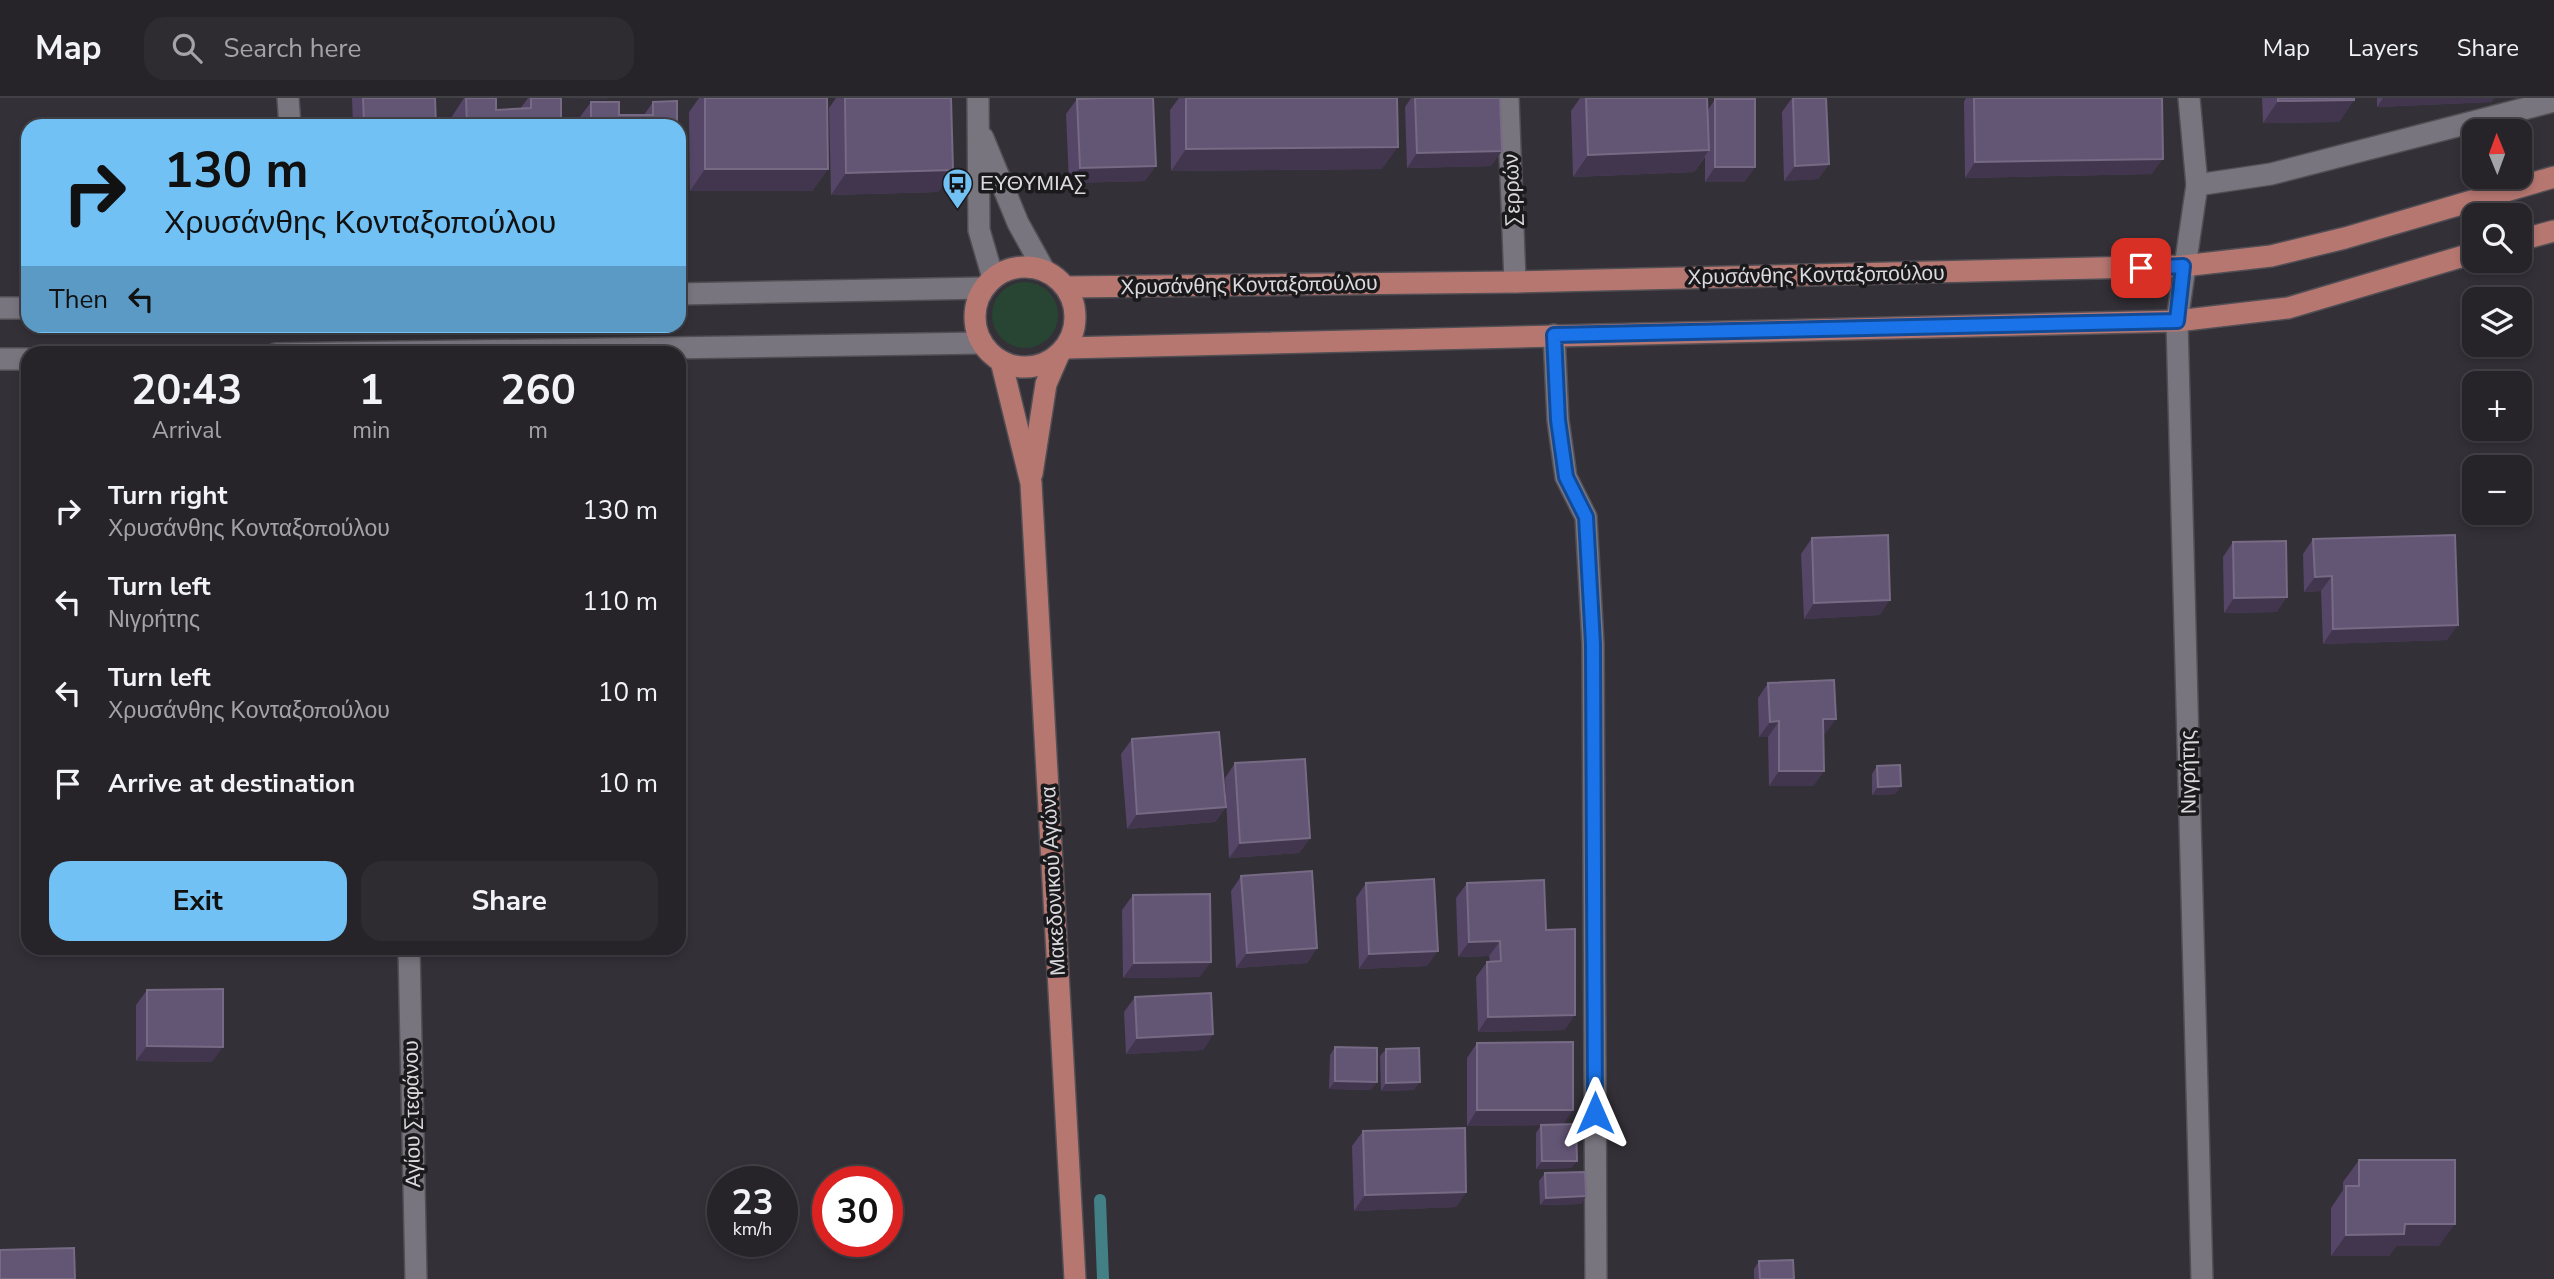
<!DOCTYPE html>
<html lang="en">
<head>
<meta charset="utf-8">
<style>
  :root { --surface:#262429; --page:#2e2c31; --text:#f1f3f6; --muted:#a4a4a8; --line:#424146; --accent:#71c1f5 }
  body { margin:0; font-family:"Nunito Sans",sans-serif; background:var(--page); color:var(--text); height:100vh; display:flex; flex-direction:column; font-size:26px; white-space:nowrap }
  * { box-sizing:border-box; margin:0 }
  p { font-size:23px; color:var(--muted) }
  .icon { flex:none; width:38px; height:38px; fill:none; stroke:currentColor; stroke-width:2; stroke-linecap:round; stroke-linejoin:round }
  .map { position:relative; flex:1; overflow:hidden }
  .drawer { position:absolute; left:21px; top:248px; width:665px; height:609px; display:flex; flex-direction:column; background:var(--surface); border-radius:21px; box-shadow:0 4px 10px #0003,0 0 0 2px var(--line) }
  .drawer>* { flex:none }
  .top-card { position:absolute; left:21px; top:21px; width:665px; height:214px; border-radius:21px; box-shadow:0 4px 10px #0003,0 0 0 2px var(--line); background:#71c1f5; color:#111; overflow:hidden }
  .needle { width:46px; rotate:359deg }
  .buttons { position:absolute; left:2462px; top:21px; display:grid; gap:14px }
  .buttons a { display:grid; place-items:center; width:70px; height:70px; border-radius:14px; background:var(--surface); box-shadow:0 4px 10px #0003,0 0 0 2px var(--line); font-size:35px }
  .speed { position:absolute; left:707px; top:1068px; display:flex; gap:14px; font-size:35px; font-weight:700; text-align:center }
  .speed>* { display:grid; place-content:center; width:91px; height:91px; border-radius:50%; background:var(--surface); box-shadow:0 4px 10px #0003,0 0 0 2px var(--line); line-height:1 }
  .speed small { font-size:18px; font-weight:400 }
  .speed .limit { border:10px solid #d22; background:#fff; color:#111 }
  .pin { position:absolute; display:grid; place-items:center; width:60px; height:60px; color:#fff; margin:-30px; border-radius:14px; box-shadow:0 4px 10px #0006 }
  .me { position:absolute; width:77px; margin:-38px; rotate:0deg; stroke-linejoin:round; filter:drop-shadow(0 0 5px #0008) }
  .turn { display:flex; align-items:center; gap:24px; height:147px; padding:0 28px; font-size:32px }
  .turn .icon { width:91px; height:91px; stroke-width:2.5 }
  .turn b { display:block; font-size:49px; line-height:60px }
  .then { display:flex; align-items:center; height:66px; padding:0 28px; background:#0003; gap:14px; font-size:26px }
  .eta { display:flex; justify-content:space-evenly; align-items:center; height:119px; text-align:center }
  .eta b { font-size:42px; font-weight:700; line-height:49px }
  .action { display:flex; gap:14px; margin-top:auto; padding:14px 28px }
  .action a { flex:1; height:80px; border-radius:21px; background:var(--accent); color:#111; font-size:28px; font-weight:700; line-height:80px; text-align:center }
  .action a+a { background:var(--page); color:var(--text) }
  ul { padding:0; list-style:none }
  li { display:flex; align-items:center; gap:21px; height:91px; padding:0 28px }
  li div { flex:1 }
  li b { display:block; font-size:26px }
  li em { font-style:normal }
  header { display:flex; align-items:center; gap:42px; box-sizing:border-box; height:98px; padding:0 35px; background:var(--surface); border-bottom:2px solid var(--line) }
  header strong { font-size:33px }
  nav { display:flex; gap:38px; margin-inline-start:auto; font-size:24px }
  .search { width:490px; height:63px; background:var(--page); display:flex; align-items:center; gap:18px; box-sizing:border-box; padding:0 24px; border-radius:21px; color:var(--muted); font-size:26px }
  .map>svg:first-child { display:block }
</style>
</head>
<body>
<header>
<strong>Map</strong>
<div class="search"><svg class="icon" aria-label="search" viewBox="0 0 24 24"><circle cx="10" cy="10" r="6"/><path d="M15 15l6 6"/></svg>Search here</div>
<nav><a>Map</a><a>Layers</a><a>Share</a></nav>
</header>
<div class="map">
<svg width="2554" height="1181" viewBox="0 0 2554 1181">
  <rect width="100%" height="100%" fill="#333037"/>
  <circle fill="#274532" cx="1025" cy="217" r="33"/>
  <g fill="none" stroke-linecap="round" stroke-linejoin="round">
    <path stroke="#438086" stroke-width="12" d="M1100 1102 1103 1181"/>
    <defs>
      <g id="minor">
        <path d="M288 0 290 28"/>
        <path d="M978 0 979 132 993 180"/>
        <path d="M1508 0 1515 184"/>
        <path d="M2189 0 2197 87 2177 223 2202 1181"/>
        <path d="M983 40 1018 125 1044 172"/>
        <path d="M2197 87 2271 76 2554 3"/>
        <path d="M679 196 984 190"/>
        <path d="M0 210H28"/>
        <path d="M1554 237 1558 322 1566 379 1586 419 1593 546 1596 1181"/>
        <path d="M276 256 982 245"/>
        <path d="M0 261H28"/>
        <path d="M409 850 416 1181"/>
      </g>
      <g id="major">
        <path d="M2520 142 2554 133"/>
        <circle cx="1025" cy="219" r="50"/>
        <path d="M1066 189 1515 184 2183 168 2271 158 2345 140 2554 79"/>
        <path d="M1065 250 2177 223 2288 210 2474 155"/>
        <path d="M1001 263 1031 385 1075 1181"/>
        <path d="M1032 376 1046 286 1059 256"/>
      </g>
    </defs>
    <use href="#minor" stroke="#514e54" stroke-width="24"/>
    <use href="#major" stroke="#514e54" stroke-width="24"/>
    <use href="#minor" stroke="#79757e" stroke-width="21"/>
    <use href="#major" stroke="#b77771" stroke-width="21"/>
  </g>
  <g fill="#554567">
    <path d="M352 0H435L436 28H353Z"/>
    <path d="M464 0H496V12L520 11 528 0H607H561V28H451V20Z"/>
    <path d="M699 0H827L828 71 812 93H690L689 14Z"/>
    <path d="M836 0H951L953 72 938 94 831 97 829 10Z"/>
    <path d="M1179 0H1186L1382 71 1171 73 1170 12Z"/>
    <path d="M1411 0H1500L1491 68 1407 70 1405 9Z"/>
    <path d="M1580 0H1707L1708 12 1715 1 1755 69 1744 84H1705V59L1694 74 1573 79 1571 13Z"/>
    <path d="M1792 0H1826L1829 66 1818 81 1784 83 1782 14Z"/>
    <path d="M1966 0H2162L2152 76 1965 80 1964 4Z"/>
    <path d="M2262 0H2354V2L2339 24 2263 25Z"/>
    <path d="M2377 0H2494L2491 4 2377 9Z"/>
    <path d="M1077 1 1145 83 1069 85 1066 16Z"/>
    <path d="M591 4 619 17H644L653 4 677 28H580V19Z"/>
    <path d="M1812 440 1880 517 1804 521 1801 456Z"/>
    <path d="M2313 441 2447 542 2323 546 2321 493 2304 494 2303 456Z"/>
    <path d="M2233 444 2277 514 2224 515 2223 459Z"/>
    <path d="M1768 585 1825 636H1823L1824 673 1813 688H1769L1768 639H1759L1758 600Z"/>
    <path d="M1132 641 1226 709 1215 724 1127 731 1121 656Z"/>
    <path d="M1235 665 1310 740 1299 755 1229 760 1225 680Z"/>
    <path d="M1877 668 1901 688 1895 696 1872 697V676Z"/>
    <path d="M1241 778 1317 850 1307 865 1236 870 1231 793Z"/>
    <path d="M1366 785 1427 868 1359 871 1356 800Z"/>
    <path d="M1467 785 1546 832 1565 932 1478 934 1476 879 1487 864H1490L1489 858 1458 859 1456 800Z"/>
    <path d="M1133 797 1200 879 1123 880 1122 812Z"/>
    <path d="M147 892 212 964 136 963V907Z"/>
    <path d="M1135 899 1213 936 1203 952 1126 956 1124 914Z"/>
    <path d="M1477 945 1563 1027 1577 1063 1571 1070 1536 1071V1035L1541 1027 1467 1028V960Z"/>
    <path d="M1335 949 1371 992 1329 991 1330 957Z"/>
    <path d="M1386 951 1414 992 1381 993 1380 958Z"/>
    <path d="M1363 1033 1466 1094 1456 1109 1354 1113 1352 1048Z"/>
    <path d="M2359 1062 2439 1148H2396L2389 1158H2331V1110L2343 1092V1084Z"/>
    <path d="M1545 1075 1586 1098 1581 1106 1540 1107 1539 1083Z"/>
    <path d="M1759 1163 1794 1181H1754V1171Z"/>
  </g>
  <g fill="#41364e">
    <path d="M555 0H607L606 1Z"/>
    <path d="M2383 0H2494L2491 4 2377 9Z"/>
    <path d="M2354 2 2339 24 2263 25 2278 3Z"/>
    <path d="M388 25 386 28H362L364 26Z"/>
    <path d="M1398 49 1382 71 1171 73 1186 51Z"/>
    <path d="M1709 52 1694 74 1573 79 1588 57Z"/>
    <path d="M1502 53 1491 68 1407 70 1417 55Z"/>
    <path d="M2163 61 2152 76 1965 80 1975 64Z"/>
    <path d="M1829 66 1818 81 1784 83 1795 68Z"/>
    <path d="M1156 68 1145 83 1069 85 1080 70Z"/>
    <path d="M1715 69H1755L1744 84H1705Z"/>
    <path d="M705 71H828L812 93H690Z"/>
    <path d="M953 72 938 94 831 97 846 75Z"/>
    <path d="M2332 478 2321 493 2304 494 2315 479Z"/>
    <path d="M2287 499 2277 514 2224 515 2234 500Z"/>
    <path d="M1890 502 1880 517 1804 521 1814 505Z"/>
    <path d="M2458 527 2447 542 2323 546 2333 531Z"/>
    <path d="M1823 621H1836L1825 636 1812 637Z"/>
    <path d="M1779 623 1768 639H1759L1770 624Z"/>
    <path d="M1779 673H1824L1813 688H1769Z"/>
    <path d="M1901 688 1895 696 1872 697 1878 689Z"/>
    <path d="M1226 709 1215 724 1127 731 1137 716Z"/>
    <path d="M1310 740 1299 755 1229 760 1240 745Z"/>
    <path d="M1500 843 1489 858 1458 859 1469 844Z"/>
    <path d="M1317 850 1307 865 1236 870 1247 855Z"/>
    <path d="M1438 853 1427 868 1359 871 1369 856Z"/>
    <path d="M1211 864 1200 879 1123 880 1134 865Z"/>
    <path d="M1575 917 1565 932 1478 934 1488 919Z"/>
    <path d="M1213 936 1203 952 1126 956 1137 940Z"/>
    <path d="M147 948 223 949 212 964 136 963Z"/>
    <path d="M1335 983 1377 984 1371 992 1329 991Z"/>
    <path d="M1420 984 1414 992 1381 993 1386 985Z"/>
    <path d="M1477 1012H1573L1563 1027 1467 1028Z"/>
    <path d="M1542 1063H1577L1571 1070 1536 1071Z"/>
    <path d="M1466 1094 1456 1109 1354 1113 1365 1097Z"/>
    <path d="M1586 1098 1581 1106 1540 1107 1546 1100Z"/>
    <path d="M2405 1126H2455L2439 1148H2396L2389 1158H2331L2346 1137Z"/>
  </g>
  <g fill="#635574" stroke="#766a84" stroke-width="2">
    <path d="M363 0H435L436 28H388V25L364 26Z"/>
    <path d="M466 0H496V12L531 10V0H561V28H467Z"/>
    <path d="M705 0H827L828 71H705Z"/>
    <path d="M845 0H951L953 72 846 75Z"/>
    <path d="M1102 0H1153L1156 68 1080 70 1077 1Z"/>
    <path d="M1186 0H1397L1398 49 1186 51Z"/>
    <path d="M1415 0H1500L1502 53 1417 55Z"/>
    <path d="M1586 0H1707L1709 52 1588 57Z"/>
    <path d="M1793 0H1826L1829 66 1795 68Z"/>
    <path d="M1974 0H2162L2163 61 1975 64Z"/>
    <path d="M2278 0H2354V2L2278 3Z"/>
    <rect x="1715" y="1" width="40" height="68"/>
    <path d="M677 3V28H591V4H619V17H653V4Z"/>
    <path d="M1888 437 1890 502 1814 505 1812 440Z"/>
    <path d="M2455 437 2458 527 2333 531 2332 478 2315 479 2313 441Z"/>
    <path d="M2286 443 2287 499 2234 500 2233 444Z"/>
    <path d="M1834 582 1836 621H1823L1824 673H1779V623L1770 624 1768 585Z"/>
    <path d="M1219 634 1226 709 1137 716 1132 641Z"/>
    <path d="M1305 661 1310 740 1240 745 1235 665Z"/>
    <path d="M1900 667 1901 688 1878 689 1877 668Z"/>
    <path d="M1312 773 1317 850 1247 855 1241 778Z"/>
    <path d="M1434 781 1438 853 1369 856 1366 785Z"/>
    <path d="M1544 782 1546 832 1575 831V917L1488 919 1487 864 1501 863 1500 843 1469 844 1467 785Z"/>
    <path d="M1210 796 1211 864 1134 865 1133 797Z"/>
    <path d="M223 891V949L147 948V892Z"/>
    <path d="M1211 895 1213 936 1137 940 1135 899Z"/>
    <path d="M1573 944V1012H1477V945Z"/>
    <path d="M1335 949 1377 950V984L1335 983Z"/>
    <path d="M1419 950 1420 984 1386 985V951Z"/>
    <path d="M1576 1026 1577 1063H1542L1541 1027Z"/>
    <path d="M1465 1030 1466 1094 1365 1097 1363 1033Z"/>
    <path d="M2359 1062H2455V1126H2405L2404 1136 2346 1137V1088H2359Z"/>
    <path d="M1585 1074 1586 1098 1546 1100 1545 1075Z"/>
    <path d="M74 1150 75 1181H0V1152Z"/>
    <path d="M1793 1162 1794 1181H1760L1759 1163Z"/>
  </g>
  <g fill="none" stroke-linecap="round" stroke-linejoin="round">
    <defs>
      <path id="route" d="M1595 1015 1593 546 1586 419 1566 379 1558 322 1554 237 2177 223 2183 168 2141 170"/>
    </defs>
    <use href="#route" stroke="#114b97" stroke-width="18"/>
    <use href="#route" stroke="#1a73e8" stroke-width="12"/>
  </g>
  <defs>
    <symbol id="bus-pin" viewBox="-11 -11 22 30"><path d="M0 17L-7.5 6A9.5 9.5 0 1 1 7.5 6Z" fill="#71c1f5" stroke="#1a191c"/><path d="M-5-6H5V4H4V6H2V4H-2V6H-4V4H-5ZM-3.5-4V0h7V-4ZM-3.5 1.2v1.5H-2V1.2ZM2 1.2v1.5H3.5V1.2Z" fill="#111"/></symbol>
  </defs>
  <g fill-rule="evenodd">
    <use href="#bus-pin" x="940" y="68" width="35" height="47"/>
  </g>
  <g text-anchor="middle" stroke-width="7" stroke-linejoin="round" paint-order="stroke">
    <g font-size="21" fill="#dbd9dd" stroke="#1a191c" text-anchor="start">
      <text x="980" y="92">ΕΥΘΥΜΙΑΣ</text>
    </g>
    <g font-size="21" fill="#dbd9dd" stroke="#1a191c">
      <text transform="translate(1512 92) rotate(-92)" y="7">Σερρών</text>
      <text transform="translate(1816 177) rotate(-1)" y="7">Χρυσάνθης Κονταξοπούλου</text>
      <text transform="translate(1249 187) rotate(-1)" y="7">Χρυσάνθης Κονταξοπούλου</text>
      <text transform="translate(2188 674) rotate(-91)" y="7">Νιγρήτης</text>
      <text transform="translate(1053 783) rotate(-93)" y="7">Μακεδονικού Αγώνα</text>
      <text transform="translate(412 1016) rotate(-91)" y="7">Αγίου Στεφάνου</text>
    </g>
  </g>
</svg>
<div class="buttons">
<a><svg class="needle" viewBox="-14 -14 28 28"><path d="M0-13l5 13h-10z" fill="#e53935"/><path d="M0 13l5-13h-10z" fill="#a4a4a8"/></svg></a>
<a><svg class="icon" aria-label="search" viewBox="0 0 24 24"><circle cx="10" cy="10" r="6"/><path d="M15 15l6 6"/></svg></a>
<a><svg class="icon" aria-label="layers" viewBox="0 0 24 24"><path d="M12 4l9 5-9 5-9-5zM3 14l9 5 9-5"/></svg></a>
<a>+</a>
<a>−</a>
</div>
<div class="speed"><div>23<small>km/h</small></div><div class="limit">30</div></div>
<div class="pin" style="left:2141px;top:170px;background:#d93025"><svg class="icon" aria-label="arrive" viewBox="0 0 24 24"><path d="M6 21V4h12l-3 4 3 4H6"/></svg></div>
<svg class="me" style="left:1595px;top:1015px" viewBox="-20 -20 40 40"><path d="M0-17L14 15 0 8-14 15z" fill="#1a73e8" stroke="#fff" stroke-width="4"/></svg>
<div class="top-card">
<div class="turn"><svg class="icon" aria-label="right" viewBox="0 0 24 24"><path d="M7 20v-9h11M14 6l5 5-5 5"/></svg><div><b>130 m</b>Χρυσάνθης Κονταξοπούλου</div></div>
<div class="then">Then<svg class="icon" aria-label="left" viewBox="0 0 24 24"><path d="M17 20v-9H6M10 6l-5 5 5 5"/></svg></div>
</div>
<section class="drawer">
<div class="eta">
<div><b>20:43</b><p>Arrival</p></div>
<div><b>1</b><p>min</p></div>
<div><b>260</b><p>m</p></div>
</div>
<ul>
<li><svg class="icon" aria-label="right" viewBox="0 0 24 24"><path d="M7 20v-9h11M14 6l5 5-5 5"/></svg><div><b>Turn right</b><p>Χρυσάνθης Κονταξοπούλου</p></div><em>130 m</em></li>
<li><svg class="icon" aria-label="left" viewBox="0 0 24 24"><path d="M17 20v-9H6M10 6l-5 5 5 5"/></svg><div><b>Turn left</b><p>Νιγρήτης</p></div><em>110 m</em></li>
<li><svg class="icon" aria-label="left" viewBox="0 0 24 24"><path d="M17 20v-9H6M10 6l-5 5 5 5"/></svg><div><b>Turn left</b><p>Χρυσάνθης Κονταξοπούλου</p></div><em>10 m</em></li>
<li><svg class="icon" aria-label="arrive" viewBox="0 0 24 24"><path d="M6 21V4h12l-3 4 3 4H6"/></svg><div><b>Arrive at destination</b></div><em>10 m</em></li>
</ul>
<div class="action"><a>Exit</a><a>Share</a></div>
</section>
</div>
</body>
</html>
